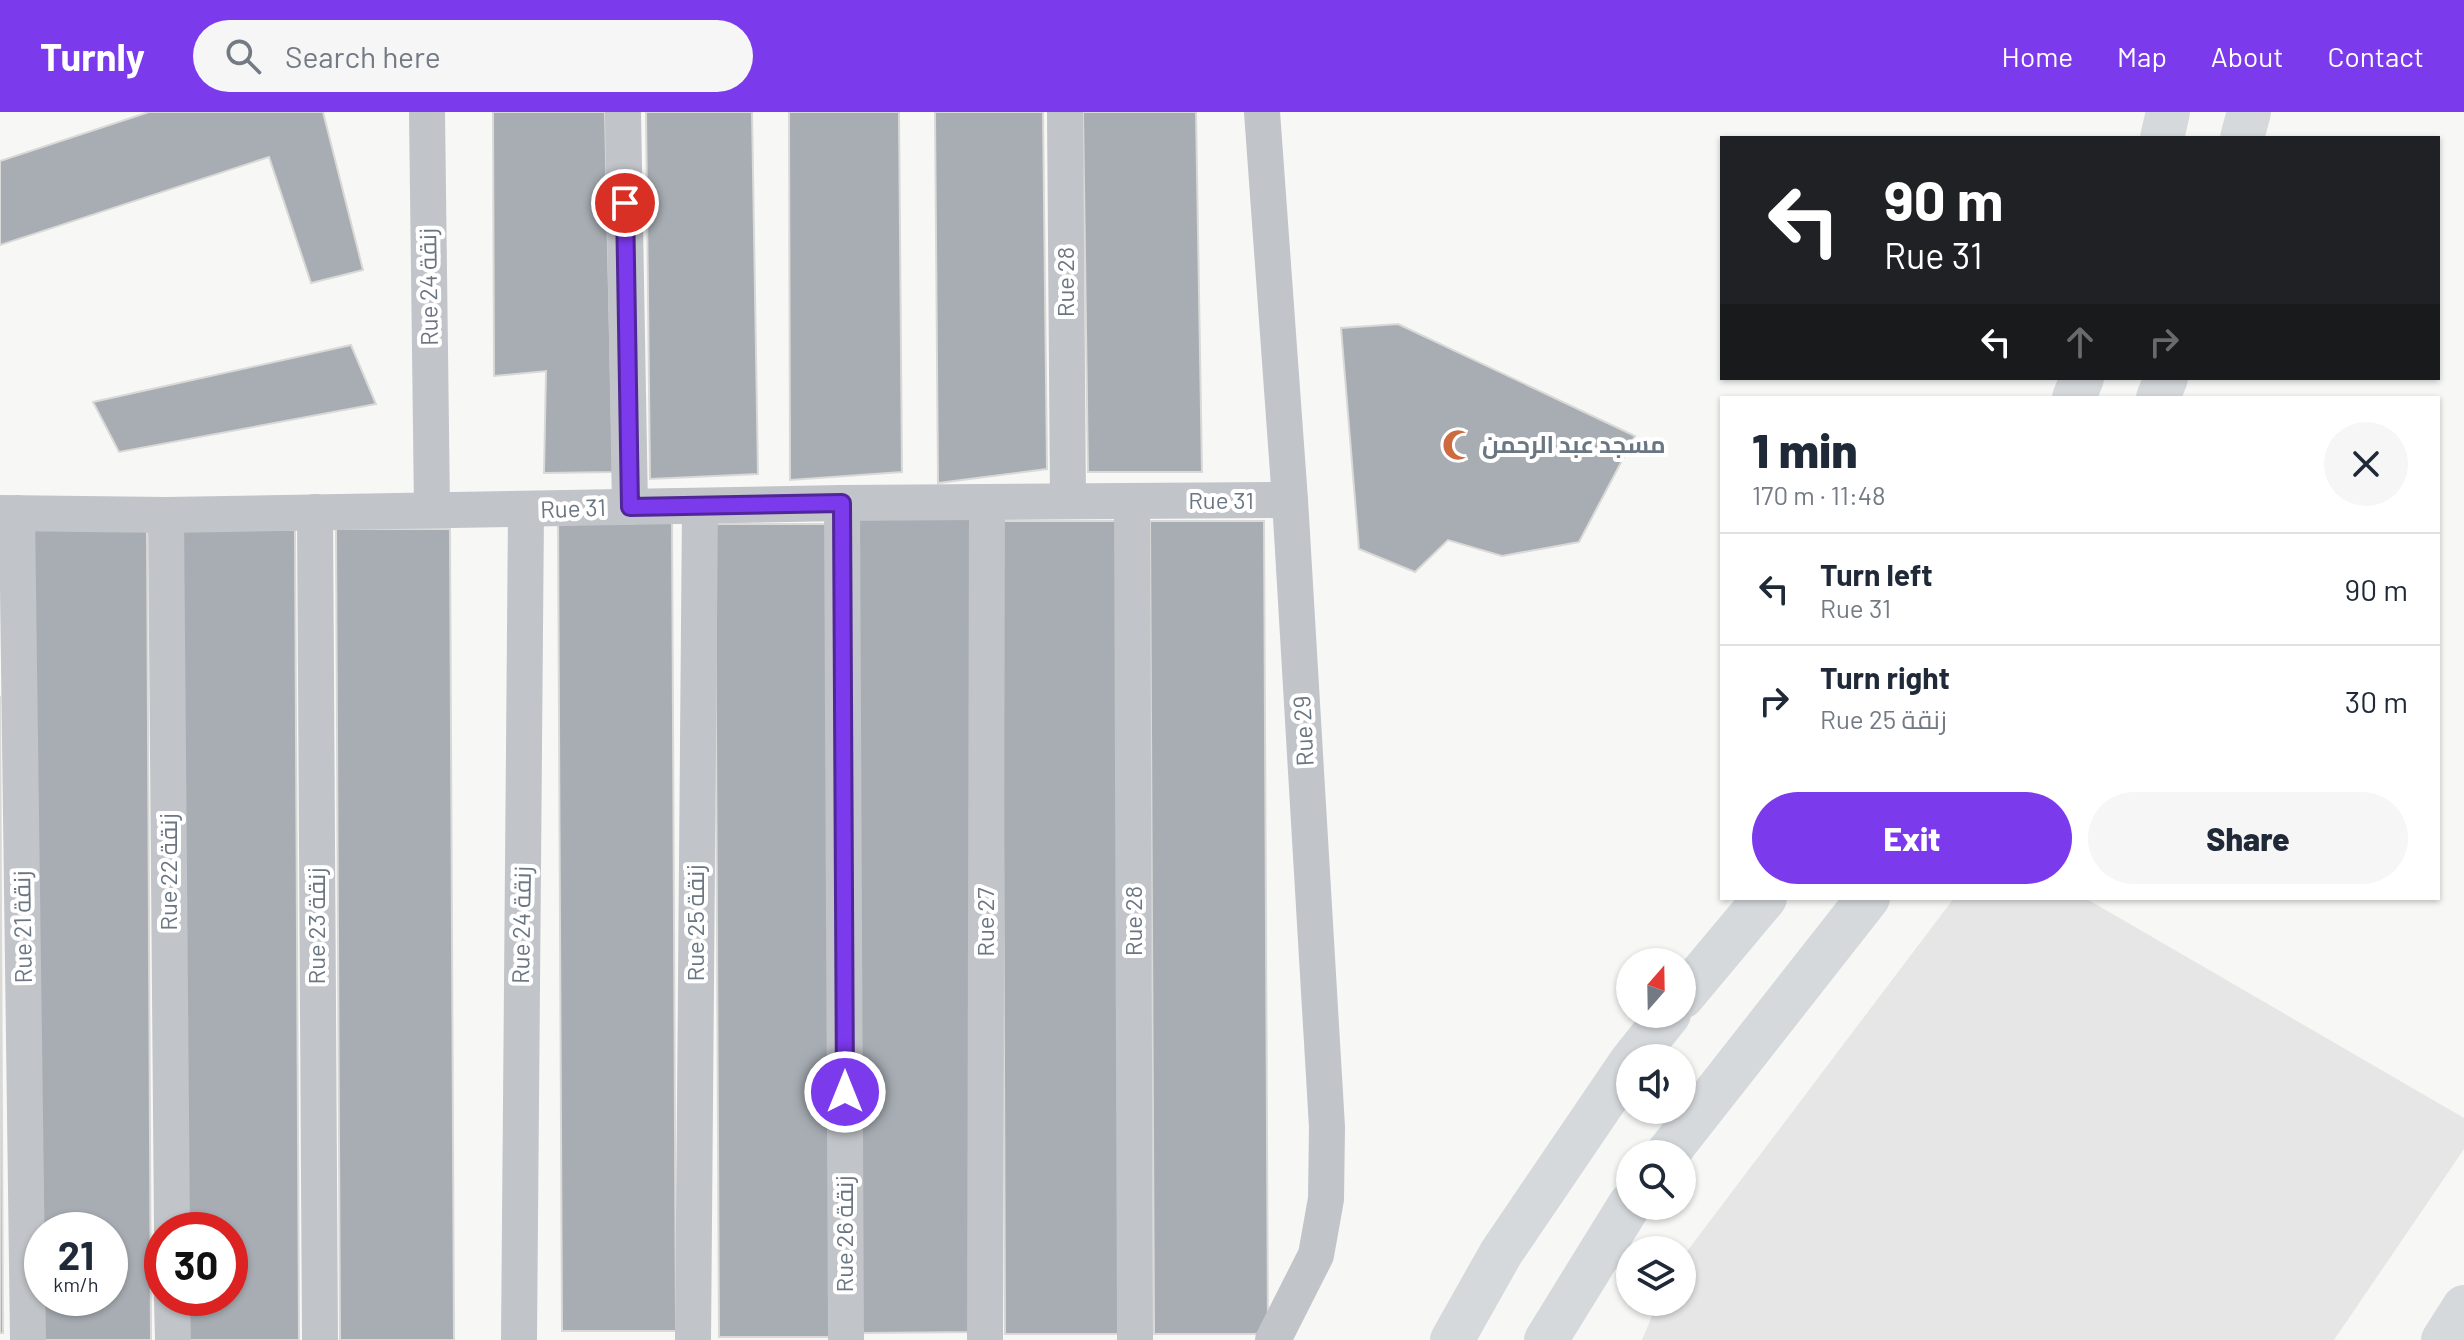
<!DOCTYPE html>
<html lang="en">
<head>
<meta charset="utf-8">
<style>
  :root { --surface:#fff; --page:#f6f6f7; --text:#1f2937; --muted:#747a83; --line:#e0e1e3; --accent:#7c3aed }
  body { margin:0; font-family:Barlow,Cairo,sans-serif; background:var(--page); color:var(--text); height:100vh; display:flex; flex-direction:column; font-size:30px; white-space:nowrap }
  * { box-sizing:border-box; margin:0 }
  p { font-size:26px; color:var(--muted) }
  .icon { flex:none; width:44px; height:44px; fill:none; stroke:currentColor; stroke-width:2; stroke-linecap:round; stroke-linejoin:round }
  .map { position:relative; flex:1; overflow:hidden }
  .panel { position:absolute; left:1720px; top:284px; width:720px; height:504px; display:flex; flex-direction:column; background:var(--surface); border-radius:0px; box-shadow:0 2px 6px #0004 }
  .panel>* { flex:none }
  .banner { position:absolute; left:1720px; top:24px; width:720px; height:244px; border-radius:0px; box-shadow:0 2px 6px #0004; background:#202124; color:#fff; overflow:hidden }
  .needle { width:52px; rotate:20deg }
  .tools { position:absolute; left:1616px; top:836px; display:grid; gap:16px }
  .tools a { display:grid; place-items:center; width:80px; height:80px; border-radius:50%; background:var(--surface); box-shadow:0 2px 6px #0004; font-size:40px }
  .speed { position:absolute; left:24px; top:1100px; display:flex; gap:16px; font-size:40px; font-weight:700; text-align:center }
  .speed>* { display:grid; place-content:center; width:104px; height:104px; border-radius:50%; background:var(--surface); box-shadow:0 2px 6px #0004; line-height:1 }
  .speed small { font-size:20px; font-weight:400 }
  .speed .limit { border:12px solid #d22; background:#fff; color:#111 }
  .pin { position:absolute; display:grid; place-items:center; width:68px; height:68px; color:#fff; margin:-34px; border:4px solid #fff; border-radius:50%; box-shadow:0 2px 8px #0007 }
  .me { position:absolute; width:88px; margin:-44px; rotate:0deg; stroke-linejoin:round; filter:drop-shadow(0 0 6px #0008) }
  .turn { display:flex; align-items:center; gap:28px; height:168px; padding:0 32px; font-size:36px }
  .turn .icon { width:104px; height:104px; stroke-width:2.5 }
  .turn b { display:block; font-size:56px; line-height:68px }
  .lanes { display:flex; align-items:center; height:76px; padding:0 32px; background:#0003; justify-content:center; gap:40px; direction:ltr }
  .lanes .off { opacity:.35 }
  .round { display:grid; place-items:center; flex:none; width:84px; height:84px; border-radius:42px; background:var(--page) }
  .head { display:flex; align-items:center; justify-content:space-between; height:136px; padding:0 32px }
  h1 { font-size:48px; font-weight:800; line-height:60px }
  .primary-button { display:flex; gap:16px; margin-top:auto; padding:16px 32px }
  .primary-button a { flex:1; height:92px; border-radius:48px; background:var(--accent); color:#fff; font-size:32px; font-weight:800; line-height:92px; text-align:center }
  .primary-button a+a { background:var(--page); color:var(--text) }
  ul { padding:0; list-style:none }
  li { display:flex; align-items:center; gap:24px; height:112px; padding:0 32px; border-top:2px solid var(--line) }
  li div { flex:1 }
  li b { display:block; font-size:30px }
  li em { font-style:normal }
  header { display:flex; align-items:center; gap:48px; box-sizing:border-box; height:112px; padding:0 40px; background:var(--accent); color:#fff }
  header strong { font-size:38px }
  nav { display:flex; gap:44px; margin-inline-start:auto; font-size:28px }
  .search { width:560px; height:72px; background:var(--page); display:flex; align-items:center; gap:20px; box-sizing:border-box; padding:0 28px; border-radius:44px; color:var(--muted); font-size:30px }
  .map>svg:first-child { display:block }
</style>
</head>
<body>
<header>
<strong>Turnly</strong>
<div class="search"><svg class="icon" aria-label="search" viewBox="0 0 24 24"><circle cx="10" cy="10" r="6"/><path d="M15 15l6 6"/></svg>Search here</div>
<nav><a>Home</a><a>Map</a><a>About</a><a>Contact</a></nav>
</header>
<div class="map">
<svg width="2464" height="1228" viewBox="0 0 2464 1228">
  <rect width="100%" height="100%" fill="#f7f7f5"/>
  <path fill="#e5e6e5" d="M1954 786H2085L2464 1006V1037L2334 1228H1642L1658 1190H1682V1146Z"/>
  <g fill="#a7adb3" stroke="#d9d9d7" stroke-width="2" fill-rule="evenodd">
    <path d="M149 0H323L363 158 311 171 269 45 0 133V49Z"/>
    <path d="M493 0H605L613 360 544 361 546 259 494 264Z"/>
    <path d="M646 0H752L758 362 650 367Z"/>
    <path d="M789 0H899L902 360 790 368Z"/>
    <path d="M935 0H1043L1047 357 938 371Z"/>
    <path d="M1083 0H1196L1202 360H1088Z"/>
    <path d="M1398 212 1635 324 1579 430 1502 444 1448 428 1415 460 1359 437 1341 216Z"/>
    <path d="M351 233 376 292 119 340 93 290Z"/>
    <path d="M558 405H672L676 1219H562Z"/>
    <path d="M858 407H972L976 1220 862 1221Z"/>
    <path d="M1002 409H1116L1120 1222H1005Z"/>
    <path d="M1150 409H1264L1268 1222H1154Z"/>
    <path d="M715 412H830L833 1225H719Z"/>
    <path d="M147 416 151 1228H36L33 417ZM42 1118H110V1186H42Z"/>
    <path d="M336 417H450L454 1228H340Z"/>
    <path d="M180 418H295L299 1228H185L184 1186H230V1118H184Z"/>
    <path d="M0 584 3 1221H0Z"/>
  </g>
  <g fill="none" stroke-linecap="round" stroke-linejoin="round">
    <g stroke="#c1c4c8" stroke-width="36">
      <path d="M427 0 432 397"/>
      <path d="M623 0 630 395"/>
      <path d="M1065 0 1068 389"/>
      <path d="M1262 0 1290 388 1327 1015 1326 1087 1316 1143 1273 1228"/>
      <path d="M1132 389 1135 1228"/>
      <path d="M842 391 846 1228"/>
      <path d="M315 400 320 1228"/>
      <path d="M0 401 166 403 842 391 1290 388"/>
      <path d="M17 401 28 1228"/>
      <path d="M166 403 172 1118"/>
      <path d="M172 1186 173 1228"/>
      <path d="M519 1228 526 399"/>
      <path d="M693 1228 700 394"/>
      <path d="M985 1228 987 392"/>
    </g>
    <g stroke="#d5d9dc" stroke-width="44">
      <path d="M2162 26 2168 0"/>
      <path d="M2242 26 2249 0"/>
      <path d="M2074 286 2082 266"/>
      <path d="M2158 286 2166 266"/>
      <path d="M1682 885 1765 786"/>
      <path d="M1634 946 1669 902"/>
      <path d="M1667 1042 1868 786"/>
      <path d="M1452 1228 1501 1141 1630 951"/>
      <path d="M1546 1228 1630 1092"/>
    </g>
    <path stroke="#d5d9dc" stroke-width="44" d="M2443 1228 2464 1195"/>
  </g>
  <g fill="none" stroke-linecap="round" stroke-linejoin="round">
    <defs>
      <path id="route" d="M625 91 630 395 842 391 845 980"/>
    </defs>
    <use href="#route" stroke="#51269a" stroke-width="20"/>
    <use href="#route" stroke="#7c3aed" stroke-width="14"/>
  </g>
  <defs>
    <symbol id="mosque-bare" viewBox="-9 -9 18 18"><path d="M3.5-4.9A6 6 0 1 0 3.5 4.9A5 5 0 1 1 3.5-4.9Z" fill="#cd6b3f" stroke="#fff" stroke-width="2.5" paint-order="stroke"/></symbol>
  </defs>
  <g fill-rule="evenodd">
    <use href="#mosque-bare" x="1436" y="311" width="44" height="44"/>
  </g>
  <g text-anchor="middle" stroke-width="8" stroke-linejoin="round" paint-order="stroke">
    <g font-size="24" fill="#6a7682" stroke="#fff">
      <text transform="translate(1066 170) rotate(-90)" y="8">Rue 28</text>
      <text transform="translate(429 175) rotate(-91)" y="8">Rue 24 زنقة</text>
      <text x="1221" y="397">Rue 31</text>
      <text transform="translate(573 397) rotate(-2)" y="8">Rue 31</text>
      <text transform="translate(1304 619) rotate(-93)" y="8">Rue 29</text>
      <text transform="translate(169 760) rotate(-90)" y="8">Rue 22 زنقة</text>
      <text transform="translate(1134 809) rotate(-90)" y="8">Rue 28</text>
      <text transform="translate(986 810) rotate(-90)" y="8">Rue 27</text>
      <text transform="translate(696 811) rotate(-90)" y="8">Rue 25 زنقة</text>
      <text transform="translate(522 813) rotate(-89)" y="8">Rue 24 زنقة</text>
      <text transform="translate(317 814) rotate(-90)" y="8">Rue 23 زنقة</text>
      <text transform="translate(23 815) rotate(-91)" y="8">Rue 21 زنقة</text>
      <text transform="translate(845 1122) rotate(-90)" y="8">Rue 26 زنقة</text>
    </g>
    <g font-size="24" font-weight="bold" fill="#6a7682" stroke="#fff" text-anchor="start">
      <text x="1482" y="341">مسجد عبد الرحمن</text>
    </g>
  </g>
</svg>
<div class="tools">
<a><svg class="needle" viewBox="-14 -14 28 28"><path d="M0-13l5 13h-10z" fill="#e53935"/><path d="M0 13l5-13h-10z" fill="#747a83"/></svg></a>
<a><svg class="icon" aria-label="sound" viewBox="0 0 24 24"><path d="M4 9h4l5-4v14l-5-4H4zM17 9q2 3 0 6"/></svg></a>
<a><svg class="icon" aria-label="search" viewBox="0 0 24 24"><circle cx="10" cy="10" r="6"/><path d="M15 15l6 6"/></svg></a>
<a><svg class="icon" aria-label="layers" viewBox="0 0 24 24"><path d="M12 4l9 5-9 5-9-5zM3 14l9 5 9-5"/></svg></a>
</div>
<div class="speed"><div>21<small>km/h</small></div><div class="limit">30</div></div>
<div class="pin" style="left:625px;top:91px;background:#d93025"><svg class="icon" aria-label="arrive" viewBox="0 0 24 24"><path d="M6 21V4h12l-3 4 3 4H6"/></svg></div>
<svg class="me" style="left:845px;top:980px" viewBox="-20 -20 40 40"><circle r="17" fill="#7c3aed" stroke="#fff" stroke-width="3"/><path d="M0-11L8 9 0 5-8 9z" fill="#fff"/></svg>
<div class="banner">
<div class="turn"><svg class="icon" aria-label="left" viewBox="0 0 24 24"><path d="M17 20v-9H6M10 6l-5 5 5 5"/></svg><div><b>90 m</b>Rue 31</div></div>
<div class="lanes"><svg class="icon" aria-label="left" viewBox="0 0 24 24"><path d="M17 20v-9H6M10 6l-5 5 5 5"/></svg><svg class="icon off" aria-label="ahead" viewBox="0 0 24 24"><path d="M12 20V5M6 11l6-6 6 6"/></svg><svg class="icon off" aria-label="right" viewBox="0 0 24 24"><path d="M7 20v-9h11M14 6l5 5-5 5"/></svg></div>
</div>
<section class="panel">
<div class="head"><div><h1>1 min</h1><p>170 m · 11:48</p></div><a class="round"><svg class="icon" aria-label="close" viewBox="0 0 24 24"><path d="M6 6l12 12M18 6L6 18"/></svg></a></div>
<ul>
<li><svg class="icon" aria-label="left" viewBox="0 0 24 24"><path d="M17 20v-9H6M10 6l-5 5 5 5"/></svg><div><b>Turn left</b><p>Rue 31</p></div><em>90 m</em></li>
<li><svg class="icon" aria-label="right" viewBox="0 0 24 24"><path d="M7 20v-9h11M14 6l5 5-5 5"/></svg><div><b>Turn right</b><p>Rue 25 زنقة</p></div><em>30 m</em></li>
</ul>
<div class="primary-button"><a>Exit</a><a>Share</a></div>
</section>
</div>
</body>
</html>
